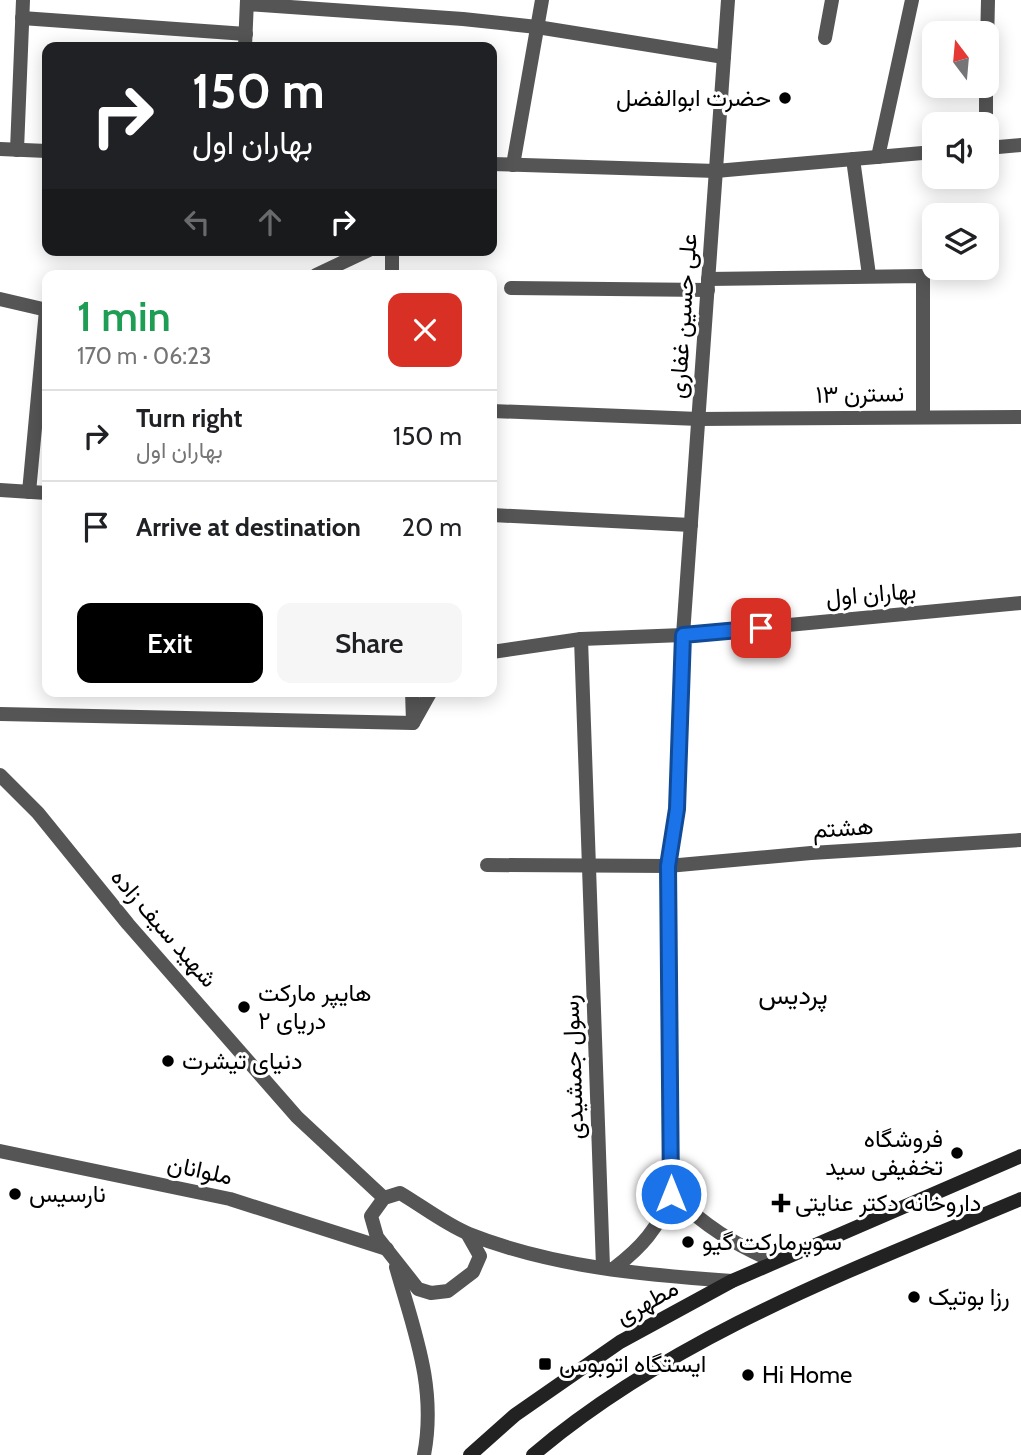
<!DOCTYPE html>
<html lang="en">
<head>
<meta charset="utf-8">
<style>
  :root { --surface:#fff; --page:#f6f6f6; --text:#202124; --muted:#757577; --line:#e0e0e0; --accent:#000 }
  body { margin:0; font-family:Cabin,Vazirmatn,sans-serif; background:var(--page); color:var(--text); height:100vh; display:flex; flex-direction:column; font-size:26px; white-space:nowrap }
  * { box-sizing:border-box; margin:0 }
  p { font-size:23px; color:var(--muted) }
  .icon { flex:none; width:38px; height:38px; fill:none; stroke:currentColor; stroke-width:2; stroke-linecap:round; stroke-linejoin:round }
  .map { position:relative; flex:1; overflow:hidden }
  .side { position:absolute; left:42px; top:270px; width:455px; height:427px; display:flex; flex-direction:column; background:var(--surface); border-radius:14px; box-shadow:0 4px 18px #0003 }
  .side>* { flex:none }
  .hud { position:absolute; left:42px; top:42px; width:455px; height:214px; border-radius:14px; box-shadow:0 4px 18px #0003; background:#202124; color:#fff; overflow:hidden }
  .needle { width:46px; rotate:344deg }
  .buttons { position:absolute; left:922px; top:21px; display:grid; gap:14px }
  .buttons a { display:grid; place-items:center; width:77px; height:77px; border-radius:14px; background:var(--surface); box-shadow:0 4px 18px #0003; font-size:35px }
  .pin { position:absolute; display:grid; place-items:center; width:60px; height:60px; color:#fff; margin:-30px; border-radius:14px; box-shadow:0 4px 10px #0006 }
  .me { position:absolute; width:77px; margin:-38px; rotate:0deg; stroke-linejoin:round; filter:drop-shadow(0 0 5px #0008) }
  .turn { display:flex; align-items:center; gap:24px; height:147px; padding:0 35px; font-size:32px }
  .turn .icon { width:91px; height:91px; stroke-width:2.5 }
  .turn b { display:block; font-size:49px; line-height:60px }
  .lanes { display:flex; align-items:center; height:66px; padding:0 35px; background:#0003; justify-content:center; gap:35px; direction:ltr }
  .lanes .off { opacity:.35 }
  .round { display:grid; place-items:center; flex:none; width:74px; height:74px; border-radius:14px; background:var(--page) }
  .headline { display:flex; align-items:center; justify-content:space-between; height:119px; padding:0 35px }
  h1 { font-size:42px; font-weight:600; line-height:52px; color:#1e9e55 }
  .primary-button { display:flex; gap:14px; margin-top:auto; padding:14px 35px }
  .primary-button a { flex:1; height:80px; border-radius:14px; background:var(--accent); color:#fff; font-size:28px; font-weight:600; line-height:80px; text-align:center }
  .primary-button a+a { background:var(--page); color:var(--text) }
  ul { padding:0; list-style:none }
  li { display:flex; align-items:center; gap:21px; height:91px; padding:0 35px; border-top:2px solid var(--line) }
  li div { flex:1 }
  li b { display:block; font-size:26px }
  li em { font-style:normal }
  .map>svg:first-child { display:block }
</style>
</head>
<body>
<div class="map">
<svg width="1021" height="1455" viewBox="0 0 1021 1455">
  <rect width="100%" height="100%" fill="#fff"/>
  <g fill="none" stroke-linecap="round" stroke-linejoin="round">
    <g stroke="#555" stroke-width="14">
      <path d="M247 4 463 19 537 27 724 57"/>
      <path d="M22 18 246 34"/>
      <path d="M825 38 832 0"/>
      <path d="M987 44 988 0"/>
      <path d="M245 47 247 0"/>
      <path d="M986 124V86"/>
      <path d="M987 148 1021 145"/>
      <path d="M0 149 47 151"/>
      <path d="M17 150 23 0"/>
      <path d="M878 157 912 0"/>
      <path d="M853 159 869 275"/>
      <path d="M492 164 716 171 934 152"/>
      <path d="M513 165 542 0"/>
      <path d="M392 250V275"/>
      <path d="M316 275 369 250"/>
      <path d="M708 279 923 276V416"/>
      <path d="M511 288 708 290"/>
      <path d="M0 299 47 310"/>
      <path d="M492 411 699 419 1021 417"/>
      <path d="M0 490 47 493"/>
      <path d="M29 492 46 310"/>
      <path d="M492 515 691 525"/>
      <path d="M492 652 581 639"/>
      <path d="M412 691 413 722"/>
      <path d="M0 714 413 723"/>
      <path d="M413 723 431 691"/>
      <path d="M487 865 668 866 811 853 1021 840"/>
      <path d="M0 1151 230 1199 387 1249"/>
      <path d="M671 1194C707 1227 730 1242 775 1262"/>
      <path d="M603 1267 581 639 683 635 1021 603"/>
      <path d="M613 1269C641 1248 659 1228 671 1194L668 866 677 809 683 635 728 0"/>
    </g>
    <g stroke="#555" stroke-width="14">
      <path d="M0 775 38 813 128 924 297 1117 384 1198"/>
      <path d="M467 1233 480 1256 473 1272 448 1291 431 1293 418 1289 377 1237 371 1216 384 1198 400 1193C422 1206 445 1224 469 1234 552 1267 644 1275 732 1281"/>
      <path d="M396 1267C414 1331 437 1387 424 1455"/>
    </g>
    <g stroke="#222" stroke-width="14">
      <path d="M470 1455 515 1415 620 1342 732 1281 1021 1156"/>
      <path d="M533 1455C675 1335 852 1270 1021 1199"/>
    </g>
  </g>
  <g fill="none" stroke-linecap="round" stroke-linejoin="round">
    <defs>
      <path id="route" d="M671 1194 668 866 677 809 683 635 761 628"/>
    </defs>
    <use href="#route" stroke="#114b97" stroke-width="18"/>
    <use href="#route" stroke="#1a73e8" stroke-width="12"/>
  </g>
  <g fill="#000" stroke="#fff" stroke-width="2.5">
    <circle cx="785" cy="98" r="7"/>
    <circle cx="244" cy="1007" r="7"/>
    <circle cx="168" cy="1061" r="7"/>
    <circle cx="957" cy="1153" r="7"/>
    <circle cx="15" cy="1194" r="7"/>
    <path d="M777.5 1192.5h7v7h7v7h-7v7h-7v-7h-7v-7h7z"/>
    <circle cx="688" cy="1242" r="7"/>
    <circle cx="914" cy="1297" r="7"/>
    <rect x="538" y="1357" width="14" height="14" rx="3.5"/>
    <circle cx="748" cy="1375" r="7"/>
  </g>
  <g text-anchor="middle" stroke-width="6" stroke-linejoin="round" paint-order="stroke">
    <g font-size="24" fill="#000" stroke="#fff" text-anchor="start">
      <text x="771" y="106" text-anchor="end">حضرت ابوالفضل</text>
      <text x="258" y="1001">هایپر مارکت<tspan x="258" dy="28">دریای ۲</tspan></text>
      <text x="182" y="1069">دنیای تیشرت</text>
      <text x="943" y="1147" text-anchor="end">فروشگاه<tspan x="943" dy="28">تخفیفی سید</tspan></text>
      <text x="29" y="1202">نارسیس</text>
      <text x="795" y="1211">داروخانه دکتر عنایتی</text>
      <text x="702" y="1250">سوپرمارکت گیو</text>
      <text x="928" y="1305">رزا بوتیک</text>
      <text x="559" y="1372">ایستگاه اتوبوس</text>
      <text x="762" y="1383">Hi Home</text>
    </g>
    <g font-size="24" fill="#000" stroke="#fff">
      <text transform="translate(683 316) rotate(-86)" y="8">علی حسین غفاری</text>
      <text transform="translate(860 394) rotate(-1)" y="8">نسترن ۱۳</text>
      <text transform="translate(871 594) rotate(-5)" y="8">بهاران اول</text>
      <text transform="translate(843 828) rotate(-4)" y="8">هشتم</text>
      <text transform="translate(164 928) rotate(49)" y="8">شهید سیف زاده</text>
      <text transform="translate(573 1067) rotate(-92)" y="8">رسول جمشیدی</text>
      <text transform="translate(200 1170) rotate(12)" y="8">ملوانان</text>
      <text transform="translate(647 1302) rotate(-29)" y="8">مطهری</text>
    </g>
    <g font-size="26" fill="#000" stroke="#fff">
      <text x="793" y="1004">پردیس</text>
    </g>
  </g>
</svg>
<div class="buttons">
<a><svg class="needle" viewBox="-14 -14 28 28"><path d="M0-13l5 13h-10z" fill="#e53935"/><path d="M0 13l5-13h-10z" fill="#757577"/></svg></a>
<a><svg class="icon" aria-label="sound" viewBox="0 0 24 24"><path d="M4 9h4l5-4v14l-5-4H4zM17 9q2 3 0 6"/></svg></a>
<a><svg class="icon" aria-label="layers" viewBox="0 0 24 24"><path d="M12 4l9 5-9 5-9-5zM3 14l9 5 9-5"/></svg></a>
</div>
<div class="pin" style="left:761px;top:628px;background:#d93025"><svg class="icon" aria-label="arrive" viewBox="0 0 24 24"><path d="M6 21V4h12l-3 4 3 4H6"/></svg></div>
<svg class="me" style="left:671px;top:1194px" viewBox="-20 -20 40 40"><circle r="17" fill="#1a73e8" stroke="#fff" stroke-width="3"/><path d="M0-11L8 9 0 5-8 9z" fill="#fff"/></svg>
<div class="hud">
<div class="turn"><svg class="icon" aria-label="right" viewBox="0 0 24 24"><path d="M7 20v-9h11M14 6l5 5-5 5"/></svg><div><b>150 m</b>بهاران اول</div></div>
<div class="lanes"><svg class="icon off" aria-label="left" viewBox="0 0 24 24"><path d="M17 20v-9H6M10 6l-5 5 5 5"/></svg><svg class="icon off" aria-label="ahead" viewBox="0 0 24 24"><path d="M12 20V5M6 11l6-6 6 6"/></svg><svg class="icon" aria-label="right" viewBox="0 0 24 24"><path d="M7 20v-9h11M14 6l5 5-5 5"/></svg></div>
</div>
<section class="side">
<div class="headline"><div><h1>1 min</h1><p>170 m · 06:23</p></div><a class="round" style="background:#d93025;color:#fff"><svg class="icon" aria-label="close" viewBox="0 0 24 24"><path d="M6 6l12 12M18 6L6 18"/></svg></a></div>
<ul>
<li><svg class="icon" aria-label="right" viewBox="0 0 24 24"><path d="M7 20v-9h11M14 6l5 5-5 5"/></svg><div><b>Turn right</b><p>بهاران اول</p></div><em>150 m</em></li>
<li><svg class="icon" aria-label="arrive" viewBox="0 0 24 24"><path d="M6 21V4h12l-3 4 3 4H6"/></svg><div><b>Arrive at destination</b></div><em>20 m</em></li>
</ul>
<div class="primary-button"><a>Exit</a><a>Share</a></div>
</section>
</div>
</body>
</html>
